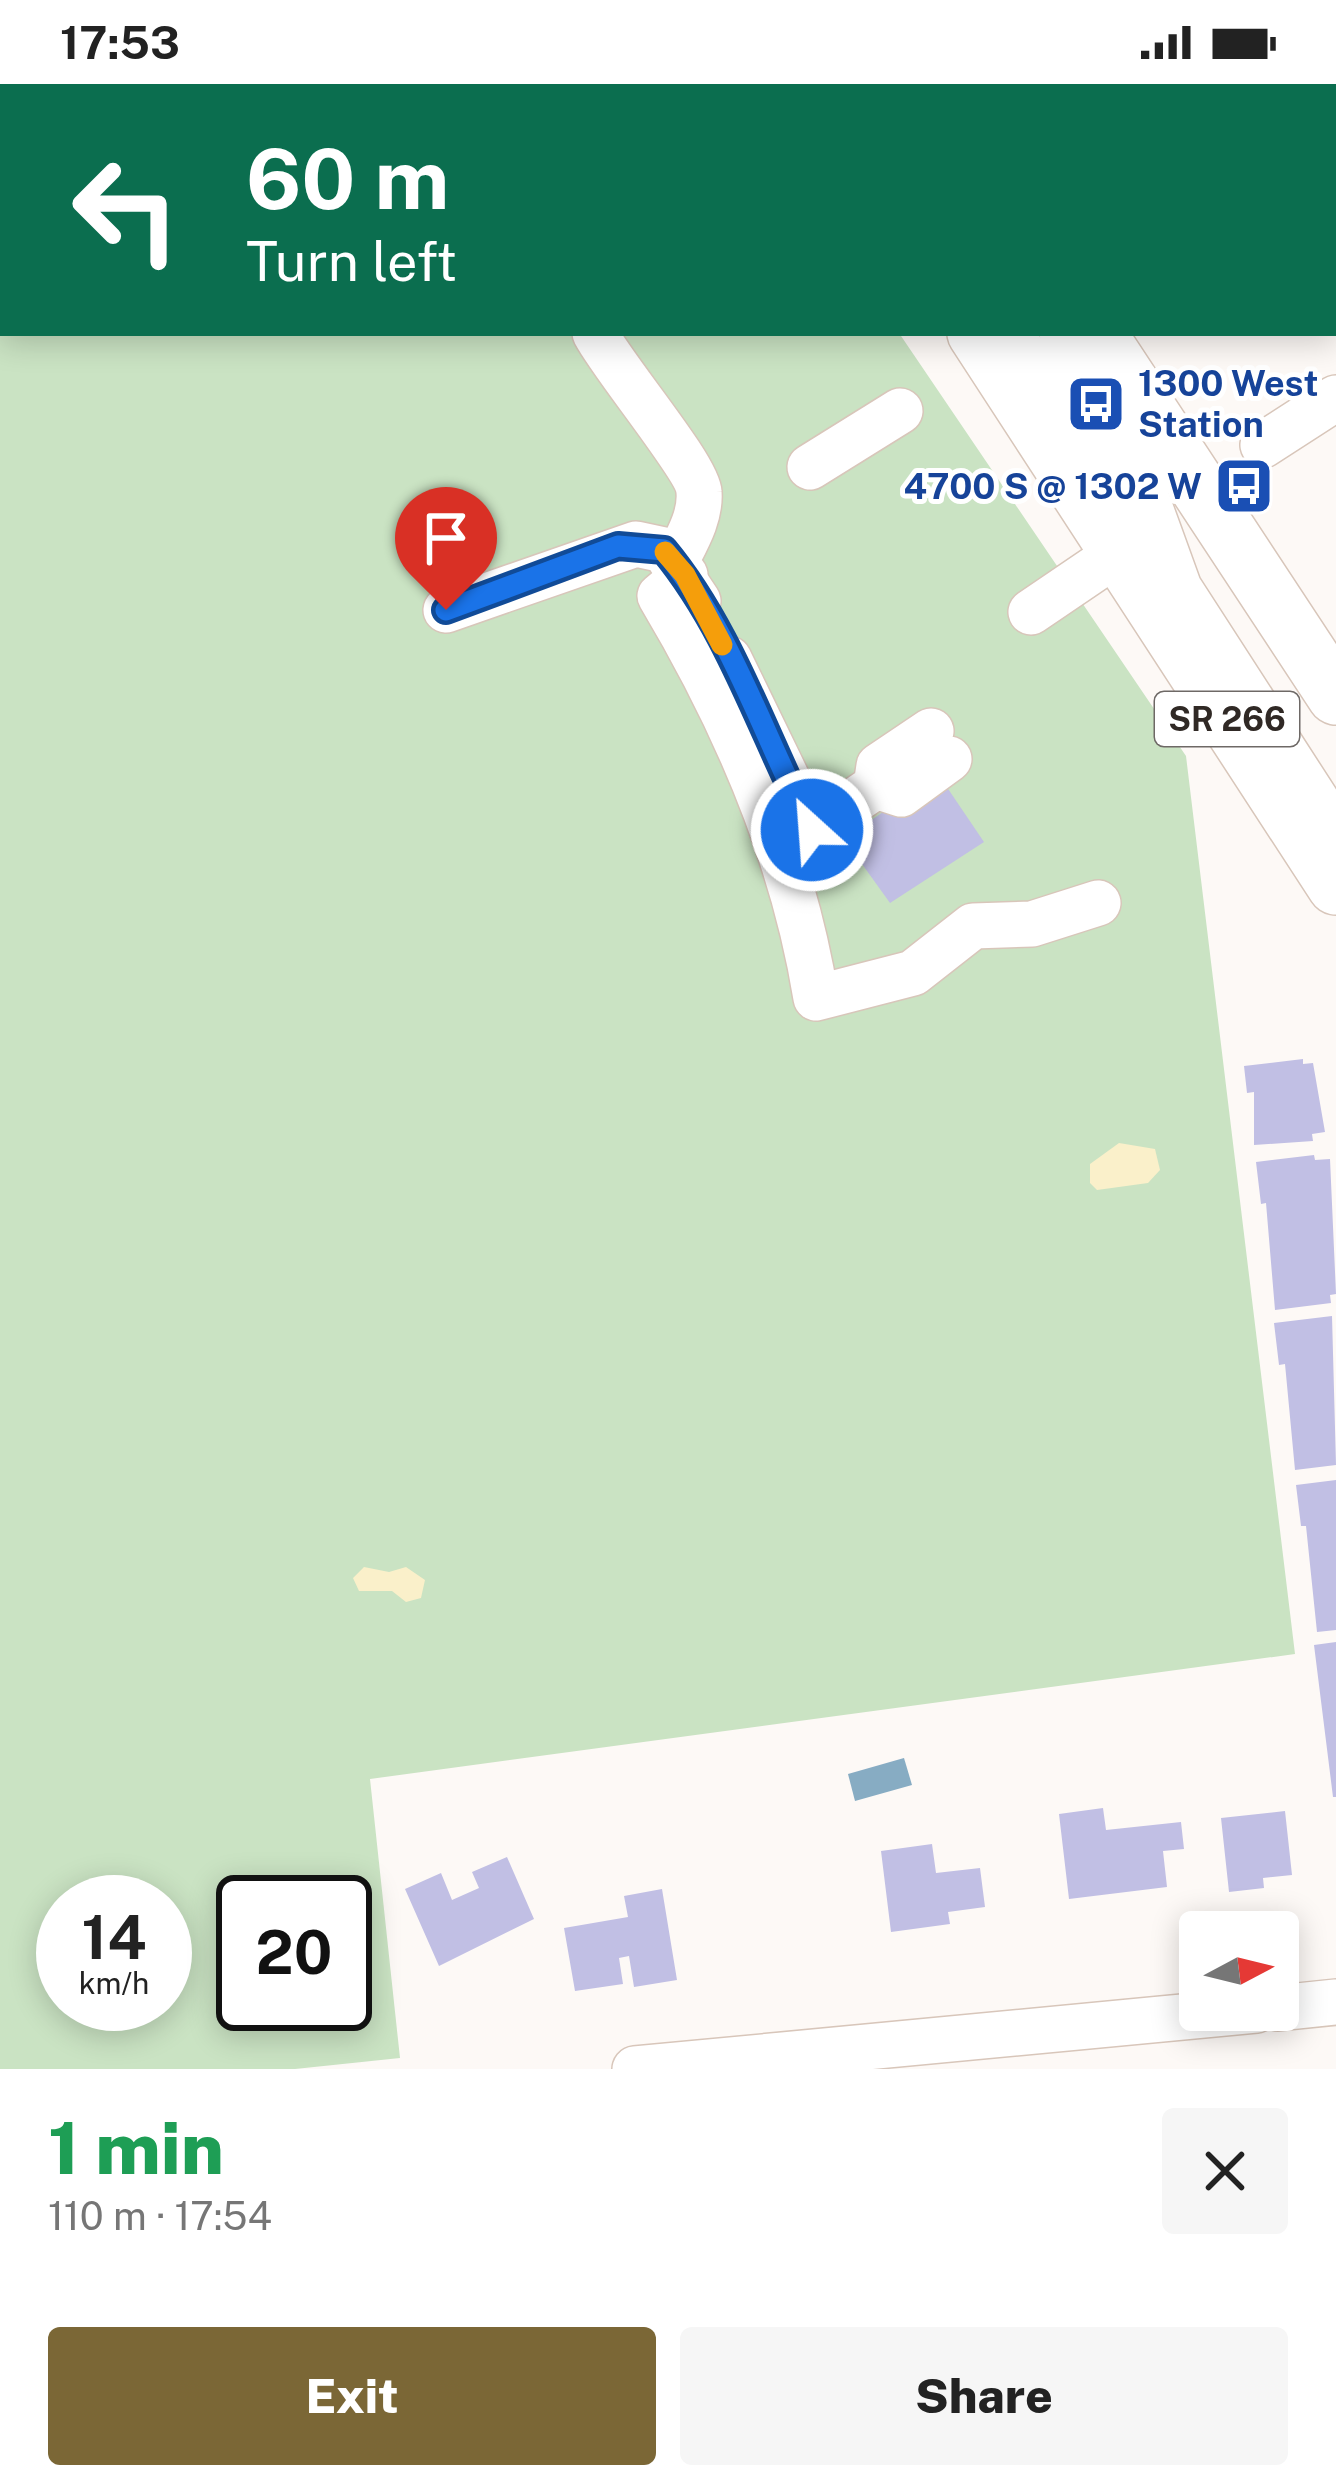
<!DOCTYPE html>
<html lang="en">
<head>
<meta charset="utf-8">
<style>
  :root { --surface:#fff; --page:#f6f6f6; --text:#222; --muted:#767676; --accent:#7b6736 }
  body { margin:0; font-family:"Public Sans",sans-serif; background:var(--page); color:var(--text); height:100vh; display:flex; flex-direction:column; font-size:45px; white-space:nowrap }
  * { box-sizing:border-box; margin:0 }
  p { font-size:39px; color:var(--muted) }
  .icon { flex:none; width:66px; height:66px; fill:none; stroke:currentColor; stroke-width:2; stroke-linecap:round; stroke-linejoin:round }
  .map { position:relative; height:1985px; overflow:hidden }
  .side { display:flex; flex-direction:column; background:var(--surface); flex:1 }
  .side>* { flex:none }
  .guide { position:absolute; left:0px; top:0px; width:1338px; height:252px; box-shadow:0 6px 30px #0003; background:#0b6e4f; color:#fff; overflow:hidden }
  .needle { width:78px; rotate:83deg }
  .tools { position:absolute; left:1179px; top:1827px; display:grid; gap:24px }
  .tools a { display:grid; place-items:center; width:120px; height:120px; border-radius:12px; background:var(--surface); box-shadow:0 6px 30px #0003; font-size:60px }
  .speed { position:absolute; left:36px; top:1791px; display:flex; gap:24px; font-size:60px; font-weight:700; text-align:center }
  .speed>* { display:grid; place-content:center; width:156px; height:156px; border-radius:50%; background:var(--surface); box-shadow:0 6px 30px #0003; line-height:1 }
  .speed small { font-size:30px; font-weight:400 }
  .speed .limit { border:6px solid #111; border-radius:18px; background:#fff; color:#111 }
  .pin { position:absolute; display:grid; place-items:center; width:102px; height:102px; color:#fff; margin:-123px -51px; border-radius:50% 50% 50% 0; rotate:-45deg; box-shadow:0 0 12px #0007 }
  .pin .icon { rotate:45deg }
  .me { position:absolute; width:132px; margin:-66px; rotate:334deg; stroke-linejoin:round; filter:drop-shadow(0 0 9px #0008) }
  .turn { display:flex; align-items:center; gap:42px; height:252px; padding:0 48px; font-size:54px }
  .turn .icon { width:156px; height:156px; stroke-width:2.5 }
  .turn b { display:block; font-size:84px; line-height:102px }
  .round { display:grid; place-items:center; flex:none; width:126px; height:126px; border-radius:12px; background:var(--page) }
  .overview { display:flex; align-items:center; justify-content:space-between; height:204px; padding:0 48px }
  h1 { font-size:72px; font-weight:800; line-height:90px; color:#1e9e55 }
  .action { display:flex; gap:24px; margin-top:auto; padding:24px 48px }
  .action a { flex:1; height:138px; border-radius:12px; background:var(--accent); color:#fff; font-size:48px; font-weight:800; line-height:138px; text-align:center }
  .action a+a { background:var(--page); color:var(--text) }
  .status { display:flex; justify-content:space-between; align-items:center; height:84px; padding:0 60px; background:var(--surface); direction:ltr }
  .status svg { height:33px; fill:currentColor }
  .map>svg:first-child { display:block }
</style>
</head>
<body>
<div class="status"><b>17:53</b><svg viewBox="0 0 49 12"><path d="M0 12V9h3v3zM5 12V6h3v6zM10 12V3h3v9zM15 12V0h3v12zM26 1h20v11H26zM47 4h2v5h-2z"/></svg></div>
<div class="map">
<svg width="1336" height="1985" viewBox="0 0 1336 1985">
  <rect width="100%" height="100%" fill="#fdf9f6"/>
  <path fill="#cae3c3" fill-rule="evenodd" d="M0 0H730L3 3V249H899L1186 672 1295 1570 370 1695 400 1974 295 1985H0ZM63 1818H165V1920H63ZM243 1818H345V1920H243Z"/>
  <g fill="#faf0ca">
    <path d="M1119 1059 1155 1065 1160 1086 1148 1099 1097 1106 1090 1099V1080Z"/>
    <path d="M364 1483 389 1488 406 1483 425 1496 421 1514 406 1518 392 1507H359L353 1494Z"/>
  </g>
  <path fill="#87acc3" d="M904 1674 912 1701 855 1717 848 1690Z"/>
  <g fill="#c1bfe4">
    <path d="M938 690 984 758 890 819 844 755Z"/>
    <path d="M1303 975V980L1313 979 1325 1048 1312 1050 1313 1057 1254 1061V1008L1247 1009 1244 982Z"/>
    <path d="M1314 1071 1315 1076 1330 1075 1336 1210 1330 1211 1331 1219 1275 1226 1266 1119 1261 1120 1256 1078Z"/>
    <path d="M1332 1232 1336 1381 1295 1386 1285 1280 1279 1281 1274 1239Z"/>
    <path d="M1336 1396V1546L1317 1548 1306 1442H1301L1296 1401Z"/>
    <path d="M1336 1558V1713H1333L1314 1561Z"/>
    <path d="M1103 1724 1106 1746 1181 1738 1184 1765 1163 1767 1167 1803 1069 1815 1059 1730Z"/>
    <path d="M1285 1727 1292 1791 1263 1794 1264 1804 1229 1808 1221 1734Z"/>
    <path d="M932 1760 936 1789 980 1784 985 1823 948 1828 950 1840 891 1848 881 1767Z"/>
    <path d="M507 1773 534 1835 439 1882 405 1805 441 1789 452 1816 479 1804 472 1788Z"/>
    <path d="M662 1805 677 1896 634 1903 629 1872 619 1874 623 1900 575 1907 564 1844 628 1833 624 1812Z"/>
  </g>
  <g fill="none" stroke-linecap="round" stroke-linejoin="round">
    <defs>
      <g id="minor">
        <path d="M862 0 864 3"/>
        <path d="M1266 0 1268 3"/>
        <path d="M1335 106 1336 108"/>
        <path d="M595 249C614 285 698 384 699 408 701 433 686 457 675 479"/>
        <path d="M1010 249 1097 377 1142 429"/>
        <path d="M1062 249 1127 360 1179 504 1336 747"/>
        <path d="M1263 361 1336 314"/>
        <path d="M810 383 900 327"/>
        <path d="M685 491 660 512C734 636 793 771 816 914L913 889 973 842 1032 840 1098 819"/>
        <path d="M446 526 636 460 664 466 698 517"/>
        <path d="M1031 528 1143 452"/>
        <path d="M729 575 812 746 876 702 879 682 931 647"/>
        <path d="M876 702 901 710 949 675"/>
        <path d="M1278 1924 1336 1918"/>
        <path d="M635 1985 1256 1926"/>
      </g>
      <g id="major">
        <path d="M815 0 817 3"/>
        <path d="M930 0 932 3"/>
        <path d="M976 249 1336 802"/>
        <path d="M1097 249 1336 612"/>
      </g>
    </defs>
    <use href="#minor" stroke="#d8c6ba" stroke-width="48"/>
    <use href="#major" stroke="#d8c6ba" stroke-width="60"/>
    <path stroke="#ada8a5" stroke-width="6" stroke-dasharray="6 6" stroke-linecap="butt" d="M980 0 982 3"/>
    <use href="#minor" stroke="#fff" stroke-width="45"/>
    <use href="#major" stroke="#fff" stroke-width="57"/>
  </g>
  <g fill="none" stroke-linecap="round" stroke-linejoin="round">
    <defs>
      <path id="route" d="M446 526 618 462 664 466C731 547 764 654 812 746"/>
    </defs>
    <use href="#route" stroke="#114b97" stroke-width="30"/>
    <use href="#route" stroke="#1a73e8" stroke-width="21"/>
    <path stroke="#f59e0b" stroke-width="21" d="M665 468 685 491 722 561"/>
  </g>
  <defs>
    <symbol id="bus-square" viewBox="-11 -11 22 22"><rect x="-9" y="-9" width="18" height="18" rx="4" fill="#1a4fb4" stroke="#fff"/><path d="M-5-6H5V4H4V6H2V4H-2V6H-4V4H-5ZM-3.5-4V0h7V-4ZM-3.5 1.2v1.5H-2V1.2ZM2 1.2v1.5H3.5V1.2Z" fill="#fff"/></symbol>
  </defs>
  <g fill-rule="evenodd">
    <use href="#bus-square" x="1063" y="287" width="66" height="66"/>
    <use href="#bus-square" x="1211" y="369" width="66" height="66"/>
  </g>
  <g text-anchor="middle" stroke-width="10" stroke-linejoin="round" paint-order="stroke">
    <rect fill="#fff" stroke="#6e6966" stroke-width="3" x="1155" y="608" width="144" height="54" rx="9"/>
    <g font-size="33" font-weight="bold" fill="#302925">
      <text x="1227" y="647">SR 266</text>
    </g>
    <g font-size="36" font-weight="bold" fill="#164399" stroke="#fff" text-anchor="start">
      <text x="1138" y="312">1300 West<tspan x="1138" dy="41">Station</tspan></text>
      <text x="1202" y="415" text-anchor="end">4700 S @ 1302 W</text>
    </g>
  </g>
</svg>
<div class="tools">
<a><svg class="needle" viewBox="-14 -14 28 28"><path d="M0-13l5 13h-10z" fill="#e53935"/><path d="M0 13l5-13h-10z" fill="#767676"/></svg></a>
</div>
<div class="speed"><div>14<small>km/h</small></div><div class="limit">20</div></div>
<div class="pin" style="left:446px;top:526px;background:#d93025"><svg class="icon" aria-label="arrive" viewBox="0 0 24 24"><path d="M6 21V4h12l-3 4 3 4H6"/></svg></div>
<svg class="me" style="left:812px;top:746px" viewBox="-20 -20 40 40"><circle r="17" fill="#1a73e8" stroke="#fff" stroke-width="3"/><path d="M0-11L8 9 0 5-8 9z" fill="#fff"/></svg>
<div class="guide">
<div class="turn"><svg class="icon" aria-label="left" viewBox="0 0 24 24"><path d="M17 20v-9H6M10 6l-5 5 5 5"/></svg><div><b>60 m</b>Turn left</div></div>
</div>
</div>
<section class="side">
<div class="overview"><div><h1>1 min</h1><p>110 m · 17:54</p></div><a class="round"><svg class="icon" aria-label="close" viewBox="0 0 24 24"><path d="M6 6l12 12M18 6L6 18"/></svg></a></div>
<div class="action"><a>Exit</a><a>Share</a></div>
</section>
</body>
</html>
